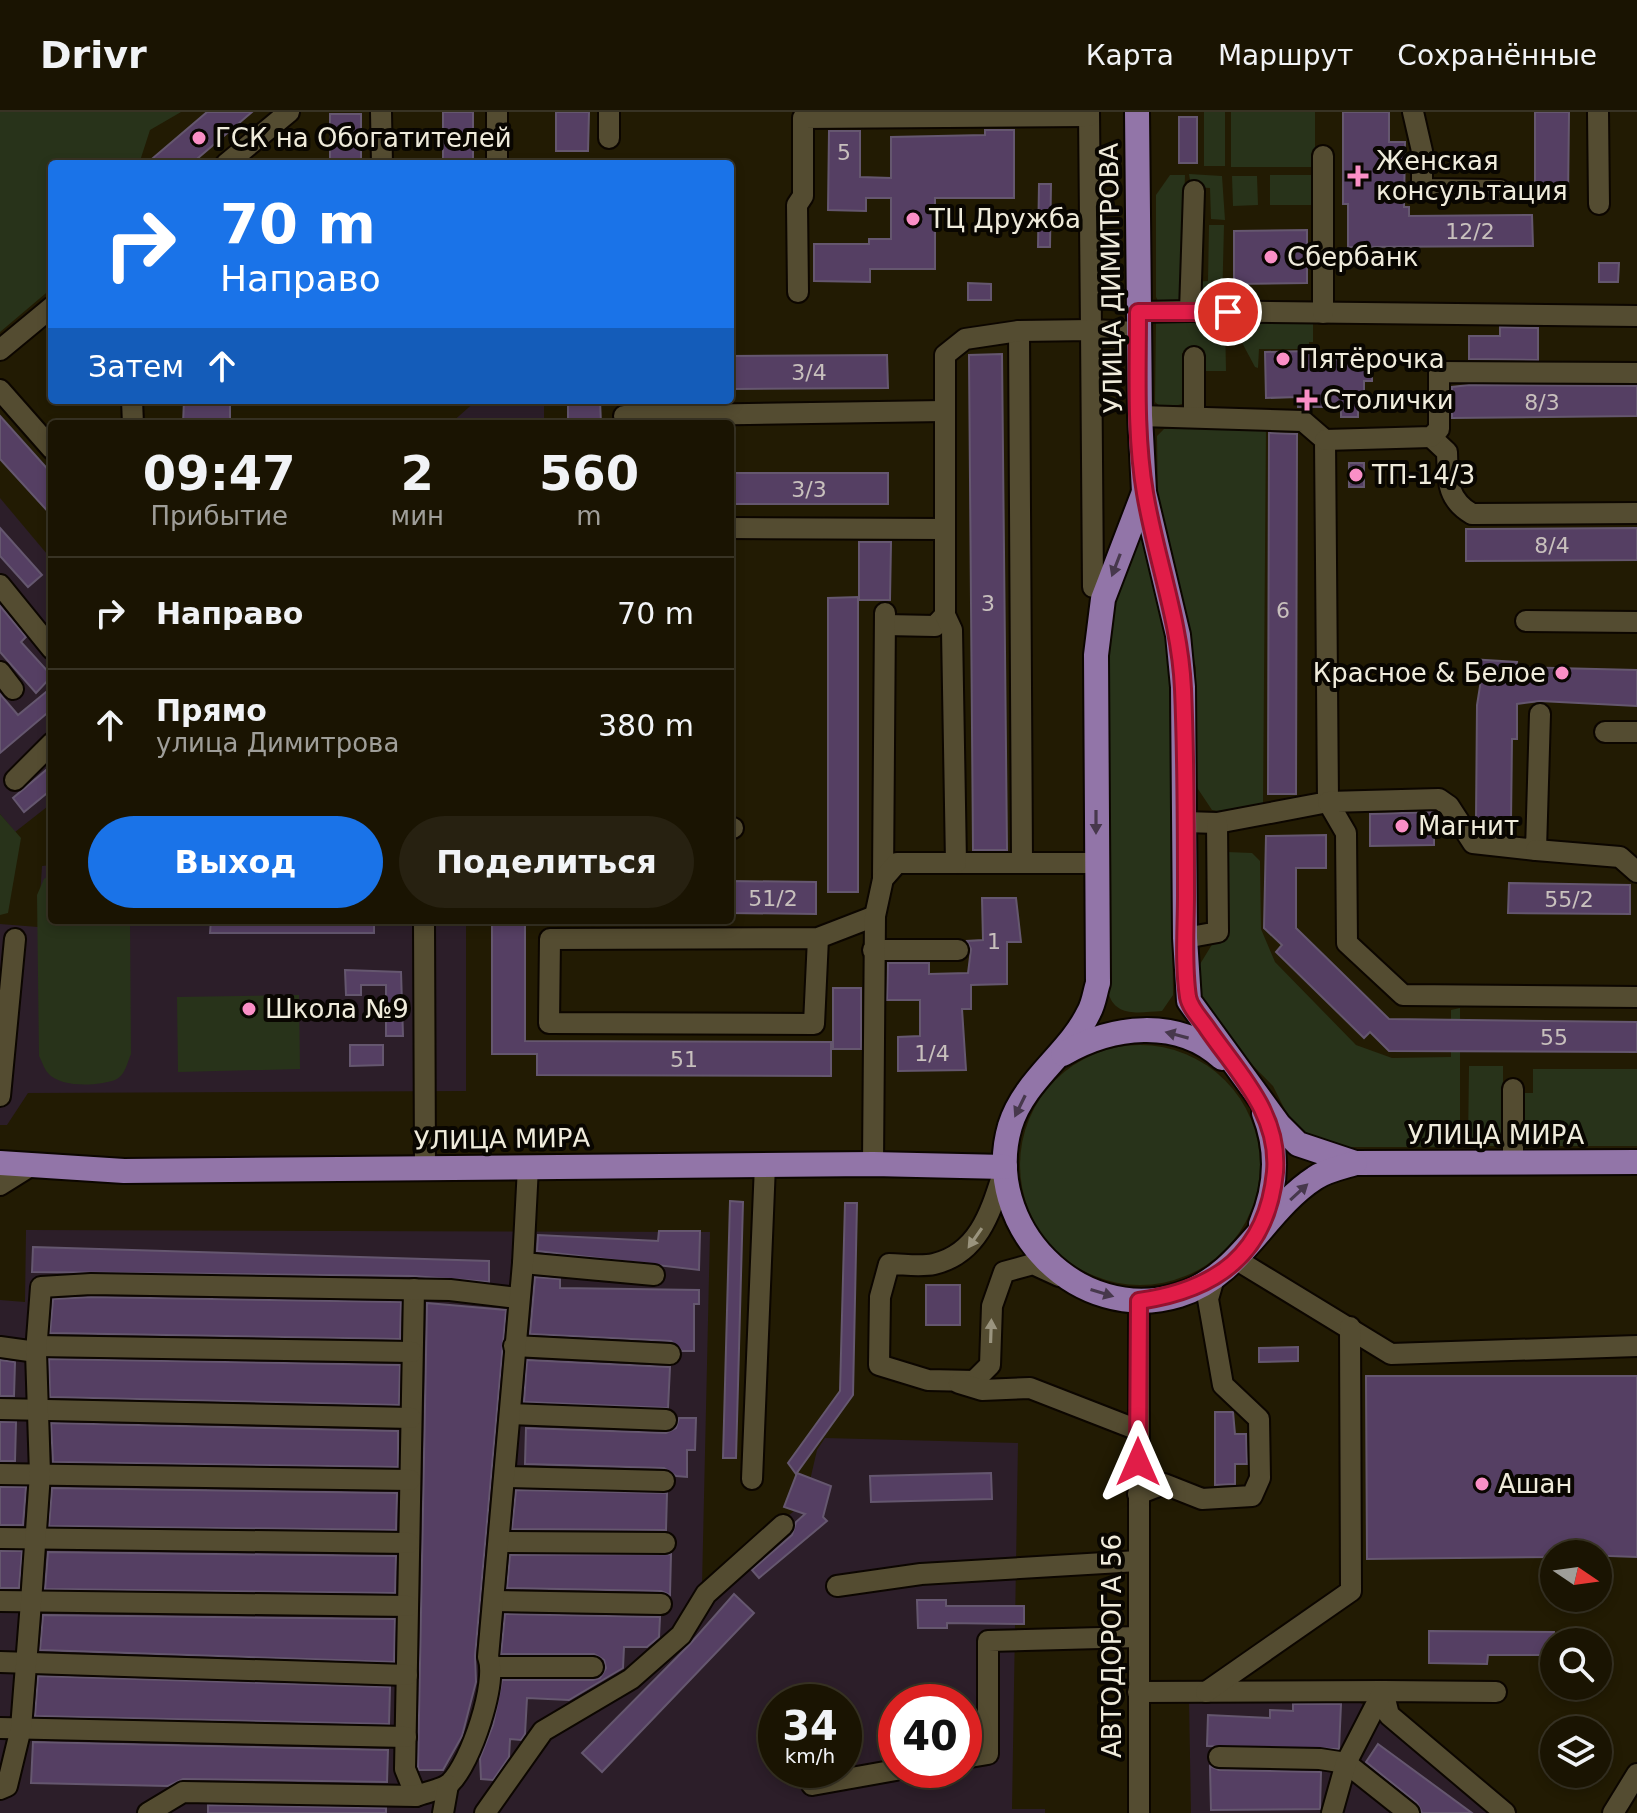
<!DOCTYPE html>
<html lang="ru">
<head>
<meta charset="utf-8">
<style>
  :root { --surface:#1a1402; --page:#272111; --text:#f1f3f6; --muted:#9f9e99; --line:#383324; --accent:#1a73e8 }
  body { margin:0; font-family:"DejaVu Sans",sans-serif; background:var(--page); color:var(--text); height:100vh; display:flex; flex-direction:column; font-size:30px; white-space:nowrap }
  * { box-sizing:border-box; margin:0 }
  p { font-size:26px; color:var(--muted) }
  .icon { flex:none; width:44px; height:44px; fill:none; stroke:currentColor; stroke-width:2; stroke-linecap:round; stroke-linejoin:round }
  .map { position:relative; flex:1; overflow:hidden }
  .drawer { position:absolute; left:48px; top:308px; width:686px; height:504px; display:flex; flex-direction:column; background:var(--surface); border-radius:8px; box-shadow:0 4px 12px #0003,0 0 0 2px var(--line) }
  .drawer>* { flex:none }
  .guide { position:absolute; left:48px; top:48px; width:686px; height:244px; border-radius:8px; box-shadow:0 4px 12px #0003,0 0 0 2px var(--line); background:#1a73e8; color:#fff; overflow:hidden }
  .needle { width:52px; rotate:103deg }
  .controls { position:absolute; left:1540px; top:1428px; display:grid; gap:16px }
  .controls a { display:grid; place-items:center; width:72px; height:72px; border-radius:50%; background:var(--surface); box-shadow:0 4px 12px #0003,0 0 0 2px var(--line); font-size:40px }
  .speed { position:absolute; left:758px; top:1572px; display:flex; gap:16px; font-size:40px; font-weight:700; text-align:center }
  .speed>* { display:grid; place-content:center; width:104px; height:104px; border-radius:50%; background:var(--surface); box-shadow:0 4px 12px #0003,0 0 0 2px var(--line); line-height:1 }
  .speed small { font-size:20px; font-weight:400 }
  .speed .limit { border:12px solid #d22; background:#fff; color:#111 }
  .pin { position:absolute; display:grid; place-items:center; width:68px; height:68px; color:#fff; margin:-34px; border:4px solid #fff; border-radius:50%; box-shadow:0 2px 8px #0007 }
  .me { position:absolute; width:88px; margin:-44px; rotate:0deg; stroke-linejoin:round; filter:drop-shadow(0 0 6px #0008) }
  .turn { display:flex; align-items:center; gap:28px; height:168px; padding:0 40px; font-size:36px }
  .turn .icon { width:104px; height:104px; stroke-width:2.5 }
  .turn b { display:block; font-size:56px; line-height:68px }
  .then { display:flex; align-items:center; height:76px; padding:0 40px; background:#0003; gap:16px; font-size:30px }
  .eta { display:flex; justify-content:space-evenly; align-items:center; height:136px; text-align:center }
  .eta b { font-size:48px; font-weight:600; line-height:56px }
  .primary-button { display:flex; gap:16px; margin-top:auto; padding:16px 40px }
  .primary-button a { flex:1; height:92px; border-radius:48px; background:var(--accent); color:#fff; font-size:32px; font-weight:600; line-height:92px; text-align:center }
  .primary-button a+a { background:var(--page); color:var(--text) }
  ul { padding:0; list-style:none }
  li { display:flex; align-items:center; gap:24px; height:112px; padding:0 40px; border-top:2px solid var(--line) }
  li div { flex:1 }
  li b { display:block; font-size:30px }
  li em { font-style:normal }
  header { display:flex; align-items:center; gap:48px; box-sizing:border-box; height:112px; padding:0 40px; background:var(--surface); border-bottom:2px solid var(--line) }
  header strong { font-size:38px }
  nav { display:flex; gap:44px; margin-inline-start:auto; font-size:28px }
  .map>svg:first-child { display:block }
</style>
</head>
<body>
<header>
<strong>Drivr</strong>
<nav><a>Карта</a><a>Маршрут</a><a>Сохранённые</a></nav>
</header>
<div class="map">
<svg width="1637" height="1701" viewBox="0 0 1637 1701">
  <rect width="100%" height="100%" fill="#221b03"/>
  <g fill="#2c1e29" fill-rule="evenodd">
    <path d="M477 288H544V312H450Z"/>
    <path d="M0 386 52 448V691L15 720 0 702Z"/>
    <path d="M52 753V808H466V979L28 981 7 1013H0V812L38 815 42 754Z"/>
    <path d="M26 1118 710 1120 702 1474 805 1390 817 1338 825 1326 1018 1331 1012 1697H1045V1701H0V1188L25 1190ZM776 1590H844V1658H776ZM896 1590H964V1658H896Z"/>
    <path d="M1353 1586 1386 1608 1493 1701H1191L1189 1588Z"/>
  </g>
  <g fill="#28331a">
    <path d="M0 0H181L150 18 139 52H52V176L0 220Z"/>
    <rect x="1204" y="0" width="21" height="54"/>
    <rect x="1231" y="0" width="84" height="55"/>
    <path d="M1189 62 1222 64 1225 108 1211 107 1210 76 1191 75Z"/>
    <path d="M1170 63H1185L1181 184 1176 193H1160L1156 185V83Z"/>
    <rect x="1270" y="63" width="45" height="30"/>
    <path d="M1232 64H1257L1258 93 1233 94Z"/>
    <path d="M1209 113H1224L1222 194 1199 192 1195 170 1208 169Z"/>
    <path d="M1156 209H1225L1226 259H1205L1203 241H1182V292L1163 297 1155 290Z"/>
    <path d="M1231 210H1313V230H1309V237H1259L1258 256 1255 255Z"/>
    <path d="M1266 315 1263 694 1218 699 1212 698 1196 674V556L1158 394 1157 324 1164 317Z"/>
    <path d="M1143 419 1169 535 1173 883 1162 899C1141 900 1117 906 1109 883L1110 508 1136 426Z"/>
    <path d="M0 702 21 726 8 801 0 803Z"/>
    <path d="M1227 740 1252 741 1260 749 1261 817 1275 850 1356 933 1392 946 1451 945V898L1460 896V1035H1327L1299 1026 1273 974 1206 906 1197 857 1216 826Z"/>
    <path d="M52 761V808H130L131 942C127 951 125 964 115 968 98 974 60 976 48 961 44 957 42 949 39 944L37 783 44 767Z"/>
    <path d="M299 883 300 957 178 960 177 885Z"/>
    <circle cx="1140" cy="1053" r="120"/>
    <path d="M1469 954H1503V981H1533V957H1637V1034H1468Z"/>
  </g>
  <g fill="#553f63" stroke="#65576f" stroke-width="2">
    <path d="M207 0H252L191 52H146Z"/>
    <rect x="443" y="0" width="30" height="52"/>
    <path d="M556 0H589L588 39H556Z"/>
    <path d="M1343 0H1389V30H1405L1404 95H1409V104L1532 103 1533 134 1348 135V92H1343Z"/>
    <path d="M1535 0H1569L1568 88H1535Z"/>
    <rect x="330" y="2" width="31" height="50"/>
    <rect x="1179" y="5" width="18" height="46"/>
    <path d="M985 18H1014V86H935V157H870V170L814 169V132H869V127H891V86H866V99L828 98 829 19H860V65L891 66V25L985 23Z"/>
    <path d="M1039 72H1051L1050 135H1038Z"/>
    <path d="M1307 118V171L1234 172V119Z"/>
    <path d="M1599 151H1619L1618 170H1599Z"/>
    <path d="M968 171 991 172V188H968Z"/>
    <path d="M1500 215 1538 216V248L1469 247V224H1500Z"/>
    <path d="M1307 239 1308 242H1328V248H1352V254L1372 253V269H1364V287H1358V305H1341V295H1298V285L1266 286 1265 240Z"/>
    <path d="M1002 242 1007 738H973L969 243Z"/>
    <path d="M887 243 888 276 730 277V244Z"/>
    <path d="M1469 273 1637 274V304L1452 306V275Z"/>
    <path d="M184 288H230V307H202V312H183Z"/>
    <path d="M568 288H600L601 312H568Z"/>
    <path d="M0 304 52 362V404L0 347Z"/>
    <path d="M1269 321 1297 322 1296 682H1268Z"/>
    <rect x="1349" y="351" width="15" height="24"/>
    <rect x="730" y="361" width="158" height="31"/>
    <path d="M0 416 42 463 28 475 0 444Z"/>
    <path d="M1637 416V448L1466 449V417Z"/>
    <path d="M859 430H891L890 488H859Z"/>
    <path d="M858 485V780H828V486Z"/>
    <path d="M0 494 26 525 21 530 52 564 36 581 0 540Z"/>
    <path d="M1469 547 1517 550 1516 555 1637 558V594L1540 589 1517 592V627H1512L1511 710 1476 709 1477 593 1481 568H1474V560H1469Z"/>
    <path d="M52 575V597L0 641V582L18 603Z"/>
    <path d="M52 653V677L24 700 13 686Z"/>
    <path d="M1434 700V733L1370 734V702Z"/>
    <path d="M1326 723V756H1296V816L1389 907 1637 910V940L1389 939 1370 920 1364 926 1276 840 1282 833 1264 816 1266 724Z"/>
    <path d="M730 769 816 770V802L730 801Z"/>
    <path d="M1509 771 1630 773V802L1508 801Z"/>
    <path d="M982 786H1016L1021 830H1007V872L971 873V897H962L966 958 898 959V925L920 924V888H887L888 851H929V862L968 861 971 837 967 829 983 828Z"/>
    <path d="M211 808H374V821H210Z"/>
    <path d="M492 808H525V929L831 930V964L537 963V942H492Z"/>
    <path d="M345 858 401 860 403 924H386V873H361V883H346Z"/>
    <rect x="833" y="876" width="28" height="61"/>
    <path d="M350 933H383V953L350 954Z"/>
    <path d="M730 1089 743 1090 736 1346H723Z"/>
    <path d="M845 1091H857L853 1283 796 1362 788 1351 840 1279Z"/>
    <path d="M659 1119H700L699 1158 537 1139 538 1123 658 1129Z"/>
    <path d="M33 1135 489 1149V1170L413 1164 32 1160Z"/>
    <path d="M535 1165 560 1167V1176L699 1178V1192H694V1239H682L671 1229 530 1222Z"/>
    <rect x="926" y="1173" width="34" height="40"/>
    <path d="M91 1185 401 1190 400 1227 50 1221 53 1187Z"/>
    <path d="M427 1191 506 1198 475 1544 476 1570 462 1624 443 1658H419L418 1655Z"/>
    <path d="M1298 1235V1249L1259 1250V1236Z"/>
    <path d="M49 1247 400 1253 399 1293 50 1285Z"/>
    <path d="M0 1248 15 1250 14 1284H0Z"/>
    <path d="M527 1248 670 1255 668 1296 524 1290Z"/>
    <path d="M1366 1264H1637V1445L1554 1442V1445L1367 1447Z"/>
    <path d="M1215 1300H1233L1235 1322H1246L1247 1352H1235V1372L1215 1373Z"/>
    <path d="M679 1306H696L695 1338H687V1365L676 1364 664 1356 525 1352 526 1316 666 1321 676 1316Z"/>
    <path d="M0 1310H16L15 1349H0Z"/>
    <path d="M51 1311 398 1319V1355L53 1350Z"/>
    <path d="M797 1361 831 1374 823 1405 827 1409 759 1466 752 1458 792 1423 796 1410 805 1402 784 1395Z"/>
    <path d="M991 1361 992 1387 871 1390 870 1364Z"/>
    <path d="M0 1375H26L23 1413H0Z"/>
    <path d="M52 1376 397 1381 396 1418 49 1414Z"/>
    <path d="M516 1378 667 1381 666 1418 512 1417Z"/>
    <path d="M0 1439H22L19 1476H0Z"/>
    <path d="M48 1440 396 1444 395 1481 45 1477Z"/>
    <path d="M671 1442 670 1483 661 1479 507 1476 510 1443Z"/>
    <path d="M734 1482 754 1501 602 1660 582 1641 690 1532Z"/>
    <path d="M917 1488H946V1494H1024V1512L947 1511V1516H918Z"/>
    <path d="M505 1502 660 1505 659 1525 647 1535H624L623 1556 569 1588 527 1586 525 1622 521 1628 510 1627 509 1645 493 1668 481 1667 480 1646 493 1613 502 1568H593L600 1566 606 1556 604 1548 594 1542H501Z"/>
    <path d="M43 1503 395 1507 394 1550 40 1538Z"/>
    <path d="M1429 1519 1554 1520V1543H1488L1487 1552 1429 1551Z"/>
    <path d="M38 1564 390 1575 389 1612 35 1604Z"/>
    <path d="M1293 1592H1341L1339 1637 1207 1634 1208 1603 1270 1606V1598L1293 1599Z"/>
    <path d="M33 1630 388 1638 387 1670 183 1667 168 1674 31 1671Z"/>
    <path d="M1378 1632 1472 1701H1422L1417 1691 1366 1650Z"/>
    <path d="M1210 1654 1219 1658 1321 1660 1320 1697 1211 1698Z"/>
    <path d="M208 1693 386 1696V1701H208Z"/>
  </g>
  <g fill="none" stroke-linecap="round" stroke-linejoin="round">
    <defs>
      <g id="minor">
        <path d="M381 0 382 52"/>
        <path d="M497 0V52"/>
        <path d="M1089 0 1091 218 1138 220"/>
        <path d="M1413 0 1422 39V77L1500 78"/>
        <path d="M1598 0 1599 92"/>
        <path d="M609 26V0"/>
        <path d="M226 52 289 0"/>
        <path d="M798 180 797 93 803 84V6L1089 4"/>
        <path d="M1190 199 1637 204"/>
        <path d="M1138 200 1190 199 1194 79"/>
        <path d="M1323 201V44"/>
        <path d="M1019 219 1022 751"/>
        <path d="M0 238 52 195"/>
        <path d="M1194 245V305"/>
        <path d="M0 278 52 337"/>
        <path d="M132 288 133 312"/>
        <path d="M624 304 944 299"/>
        <path d="M1140 304 1303 309 1325 328 1328 690 1217 711 1185 710"/>
        <path d="M1431 325 1447 340C1448 367 1446 387 1472 402L1637 401"/>
        <path d="M1325 328 1431 325 1439 317V260L1637 261"/>
        <path d="M730 416 945 417"/>
        <path d="M0 473 52 537"/>
        <path d="M1526 509 1637 510"/>
        <path d="M885 513 935 514 945 503"/>
        <path d="M0 560 13 577"/>
        <path d="M1540 602 1536 738 1473 731 1449 694 1439 687 1328 690 1346 721 1347 831 1403 883 1637 885"/>
        <path d="M1605 620H1637"/>
        <path d="M15 668 52 631"/>
        <path d="M730 716H733"/>
        <path d="M1536 738 1620 745 1637 760"/>
        <path d="M956 751H1096"/>
        <path d="M883 767 885 501"/>
        <path d="M424 808 425 1056"/>
        <path d="M818 826 814 912 549 911 550 827 818 826 875 804"/>
        <path d="M1185 826 1218 820 1217 711"/>
        <path d="M873 838H958"/>
        <path d="M1513 977V1051"/>
        <path d="M0 984 15 827"/>
        <path d="M873 1052 875 804 883 767 897 751H956L952 518 945 503V243L965 227 1019 219 1091 218 1093 475"/>
        <path d="M1005 1055C992 1095 981 1141 934 1152 920 1155 903 1152 889 1152L880 1185 879 1253 928 1268 974 1269 990 1253 992 1194 1004 1160 1033 1152 1059 1164"/>
        <path d="M0 1073 32 1053"/>
        <path d="M1237 1148 1391 1242 1637 1234"/>
        <path d="M523 1151 654 1163"/>
        <path d="M414 1177 405 1657 416 1684"/>
        <path d="M36 1234 412 1240"/>
        <path d="M514 1234 670 1242"/>
        <path d="M0 1235 36 1240"/>
        <path d="M959 1271 982 1278 1030 1276 1138 1318"/>
        <path d="M0 1297 411 1306"/>
        <path d="M510 1302 666 1308"/>
        <path d="M0 1362 410 1368"/>
        <path d="M505 1365 664 1369"/>
        <path d="M752 1367 765 1053"/>
        <path d="M1138 1382 1164 1372 1202 1387 1252 1384 1260 1366 1259 1307 1223 1273 1208 1187 1214 1166"/>
        <path d="M0 1426 409 1431"/>
        <path d="M499 1430 665 1431"/>
        <path d="M837 1474 921 1462 1138 1449"/>
        <path d="M0 1489 408 1494"/>
        <path d="M494 1489 661 1492"/>
        <path d="M0 1550 407 1563"/>
        <path d="M492 1555H593"/>
        <path d="M1138 1580 1383 1579 1389 1603 1505 1701"/>
        <path d="M1206 1580 1351 1479 1350 1215"/>
        <path d="M0 1616 406 1625"/>
        <path d="M1219 1645 1320 1647 1346 1651 1409 1701"/>
        <path d="M964 1646 988 1642V1529L1138 1525"/>
        <path d="M812 1673 896 1658"/>
        <path d="M0 1677 7 1674 21 1616 31 1490 40 1362 36 1240 41 1175 91 1172 450 1178 517 1186"/>
        <path d="M148 1701 183 1680 416 1684C426 1680 442 1678 450 1671 471 1651 498 1569 488 1545L523 1151 528 1055"/>
        <path d="M443 1701 448 1673"/>
        <path d="M485 1701 543 1619 631 1567 681 1523 706 1482 783 1413"/>
        <path d="M1139 1701V1189"/>
        <path d="M1332 1701 1346 1651 1383 1579 1496 1580"/>
        <path d="M1613 1701 1637 1662"/>
      </g>
      <g id="major">
        <path d="M1137 0 1140 304 1144 380 1178 523 1183 575 1185 826 1189 889 1279 1013 1298 1032 1355 1051 1637 1050"/>
        <path d="M1144 380 1103 487 1096 543 1098 871C1095 880 1094 891 1089 900 1069 942 1024 968 1010 1014 981 1113 1078 1214 1179 1183 1241 1164 1264 1099 1315 1066 1326 1058 1343 1055 1355 1051"/>
        <path d="M1063 942C1111 914 1177 905 1222 946"/>
        <path d="M0 1051 124 1059 873 1052 1005 1055"/>
        <path d="M1261 1112C1277 1075 1279 1039 1264 1001"/>
      </g>
    </defs>
    <use href="#minor" stroke="#0c0600" stroke-width="24"/>
    <use href="#major" stroke="#0c0600" stroke-width="28"/>
    <use href="#minor" stroke="#544c31" stroke-width="20"/>
    <use href="#major" stroke="#9275a8" stroke-width="24"/>
  </g>
  <defs><path id="oneway-solid" d="M-6-.8H1V-3.2L6.5 0L1 3.2V.8H-6Z" transform="scale(2)"/></defs>
  <g fill="#47384c">
    <use href="#oneway-solid" transform="translate(1116 453) rotate(111)"/>
    <use href="#oneway-solid" transform="translate(1096 710) rotate(90)"/>
    <use href="#oneway-solid" transform="translate(1177 923) rotate(-165)"/>
    <use href="#oneway-solid" transform="translate(1020 994) rotate(116)"/>
    <use href="#oneway-solid" transform="translate(1299 1080) rotate(-43)"/>
    <use href="#oneway-solid" transform="translate(1102 1181) rotate(17)"/>
  </g>
  <g fill="#9a947e">
    <use href="#oneway-solid" transform="translate(975 1126) rotate(125)"/>
    <use href="#oneway-solid" transform="translate(991 1219) rotate(-88)"/>
  </g>
  <g fill="none" stroke-linecap="round" stroke-linejoin="round">
    <defs>
      <path id="route" d="M1138 1350 1139 1189C1216 1178 1267 1142 1275 1060 1280 1001 1237 960 1207 916 1201 907 1190 896 1188 885 1183 852 1186 816 1186 783 1186 714 1186 645 1183 577 1180 509 1156 447 1145 381 1135 323 1138 259 1138 200H1228"/>
    </defs>
    <use href="#route" stroke="#92132f" stroke-width="20"/>
    <use href="#route" stroke="#e11d48" stroke-width="14"/>
  </g>
  <g fill="#fa8fc6" stroke="#090601" stroke-width="3">
    <circle cx="199" cy="26" r="8"/>
    <path d="M1354 52h8v8h8v8h-8v8h-8v-8h-8v-8h8z"/>
    <circle cx="913" cy="107" r="8"/>
    <circle cx="1271" cy="145" r="8"/>
    <circle cx="1283" cy="247" r="8"/>
    <path d="M1303 276h8v8h8v8h-8v8h-8v-8h-8v-8h8z"/>
    <circle cx="1356" cy="363" r="8"/>
    <circle cx="1562" cy="561" r="8"/>
    <circle cx="1402" cy="714" r="8"/>
    <circle cx="249" cy="897" r="8"/>
    <circle cx="1482" cy="1372" r="8"/>
  </g>
  <g text-anchor="middle" stroke-width="8" stroke-linejoin="round" paint-order="stroke">
    <g font-size="22" fill="#c8c0bd">
      <text x="844" y="48">5</text>
      <text x="1470" y="127">12/2</text>
      <text x="809" y="268">3/4</text>
      <text x="1542" y="298">8/3</text>
      <text x="809" y="385">3/3</text>
      <text x="1552" y="441">8/4</text>
      <text x="988" y="499">3</text>
      <text x="1283" y="506">6</text>
      <text x="773" y="794">51/2</text>
      <text x="1569" y="795">55/2</text>
      <text x="994" y="837">1</text>
      <text x="1554" y="933">55</text>
      <text x="932" y="949">1/4</text>
      <text x="684" y="955">51</text>
    </g>
    <g font-size="26" fill="#efebdb" stroke="#090601" text-anchor="start">
      <text x="215" y="35">ГСК на Обогатителей</text>
      <text x="1376" y="58">Женская<tspan x="1376" dy="30">консультация</tspan></text>
      <text x="929" y="116">ТЦ Дружба</text>
      <text x="1287" y="154">Сбербанк</text>
      <text x="1299" y="256">Пятёрочка</text>
      <text x="1323" y="297">Столички</text>
      <text x="1372" y="372">ТП-14/3</text>
      <text x="1546" y="570" text-anchor="end">Красное &amp; Белое</text>
      <text x="1418" y="723">Магнит</text>
      <text x="265" y="906">Школа №9</text>
      <text x="1498" y="1381">Ашан</text>
    </g>
    <g font-size="26" fill="#efebdb" stroke="#090601">
      <text transform="translate(1111 166) rotate(-91)" y="9">УЛИЦА ДИМИТРОВА</text>
      <text x="1496" y="1032">УЛИЦА МИРА</text>
      <text transform="translate(502 1027) rotate(-1)" y="9">УЛИЦА МИРА</text>
      <text transform="translate(1112 1534) rotate(-90)" y="9">АВТОДОРОГА 56</text>
    </g>
  </g>
</svg>
<div class="controls">
<a><svg class="needle" viewBox="-14 -14 28 28"><path d="M0-13l5 13h-10z" fill="#e53935"/><path d="M0 13l5-13h-10z" fill="#9f9e99"/></svg></a>
<a><svg class="icon" aria-label="search" viewBox="0 0 24 24"><circle cx="10" cy="10" r="6"/><path d="M15 15l6 6"/></svg></a>
<a><svg class="icon" aria-label="layers" viewBox="0 0 24 24"><path d="M12 4l9 5-9 5-9-5zM3 14l9 5 9-5"/></svg></a>
</div>
<div class="speed"><div>34<small>km/h</small></div><div class="limit">40</div></div>
<div class="pin" style="left:1228px;top:200px;background:#d93025"><svg class="icon" aria-label="arrive" viewBox="0 0 24 24"><path d="M6 21V4h12l-3 4 3 4H6"/></svg></div>
<svg class="me" style="left:1138px;top:1350px" viewBox="-20 -20 40 40"><path d="M0-17L14 15 0 8-14 15z" fill="#e11d48" stroke="#fff" stroke-width="4"/></svg>
<div class="guide">
<div class="turn"><svg class="icon" aria-label="right" viewBox="0 0 24 24"><path d="M7 20v-9h11M14 6l5 5-5 5"/></svg><div><b>70 m</b>Направо</div></div>
<div class="then">Затем<svg class="icon" aria-label="ahead" viewBox="0 0 24 24"><path d="M12 20V5M6 11l6-6 6 6"/></svg></div>
</div>
<section class="drawer">
<div class="eta">
<div><b>09:47</b><p>Прибытие</p></div>
<div><b>2</b><p>мин</p></div>
<div><b>560</b><p>m</p></div>
</div>
<ul>
<li><svg class="icon" aria-label="right" viewBox="0 0 24 24"><path d="M7 20v-9h11M14 6l5 5-5 5"/></svg><div><b>Направо</b></div><em>70 m</em></li>
<li><svg class="icon" aria-label="ahead" viewBox="0 0 24 24"><path d="M12 20V5M6 11l6-6 6 6"/></svg><div><b>Прямо</b><p>улица Димитрова</p></div><em>380 m</em></li>
</ul>
<div class="primary-button"><a>Выход</a><a>Поделиться</a></div>
</section>
</div>
</body>
</html>
